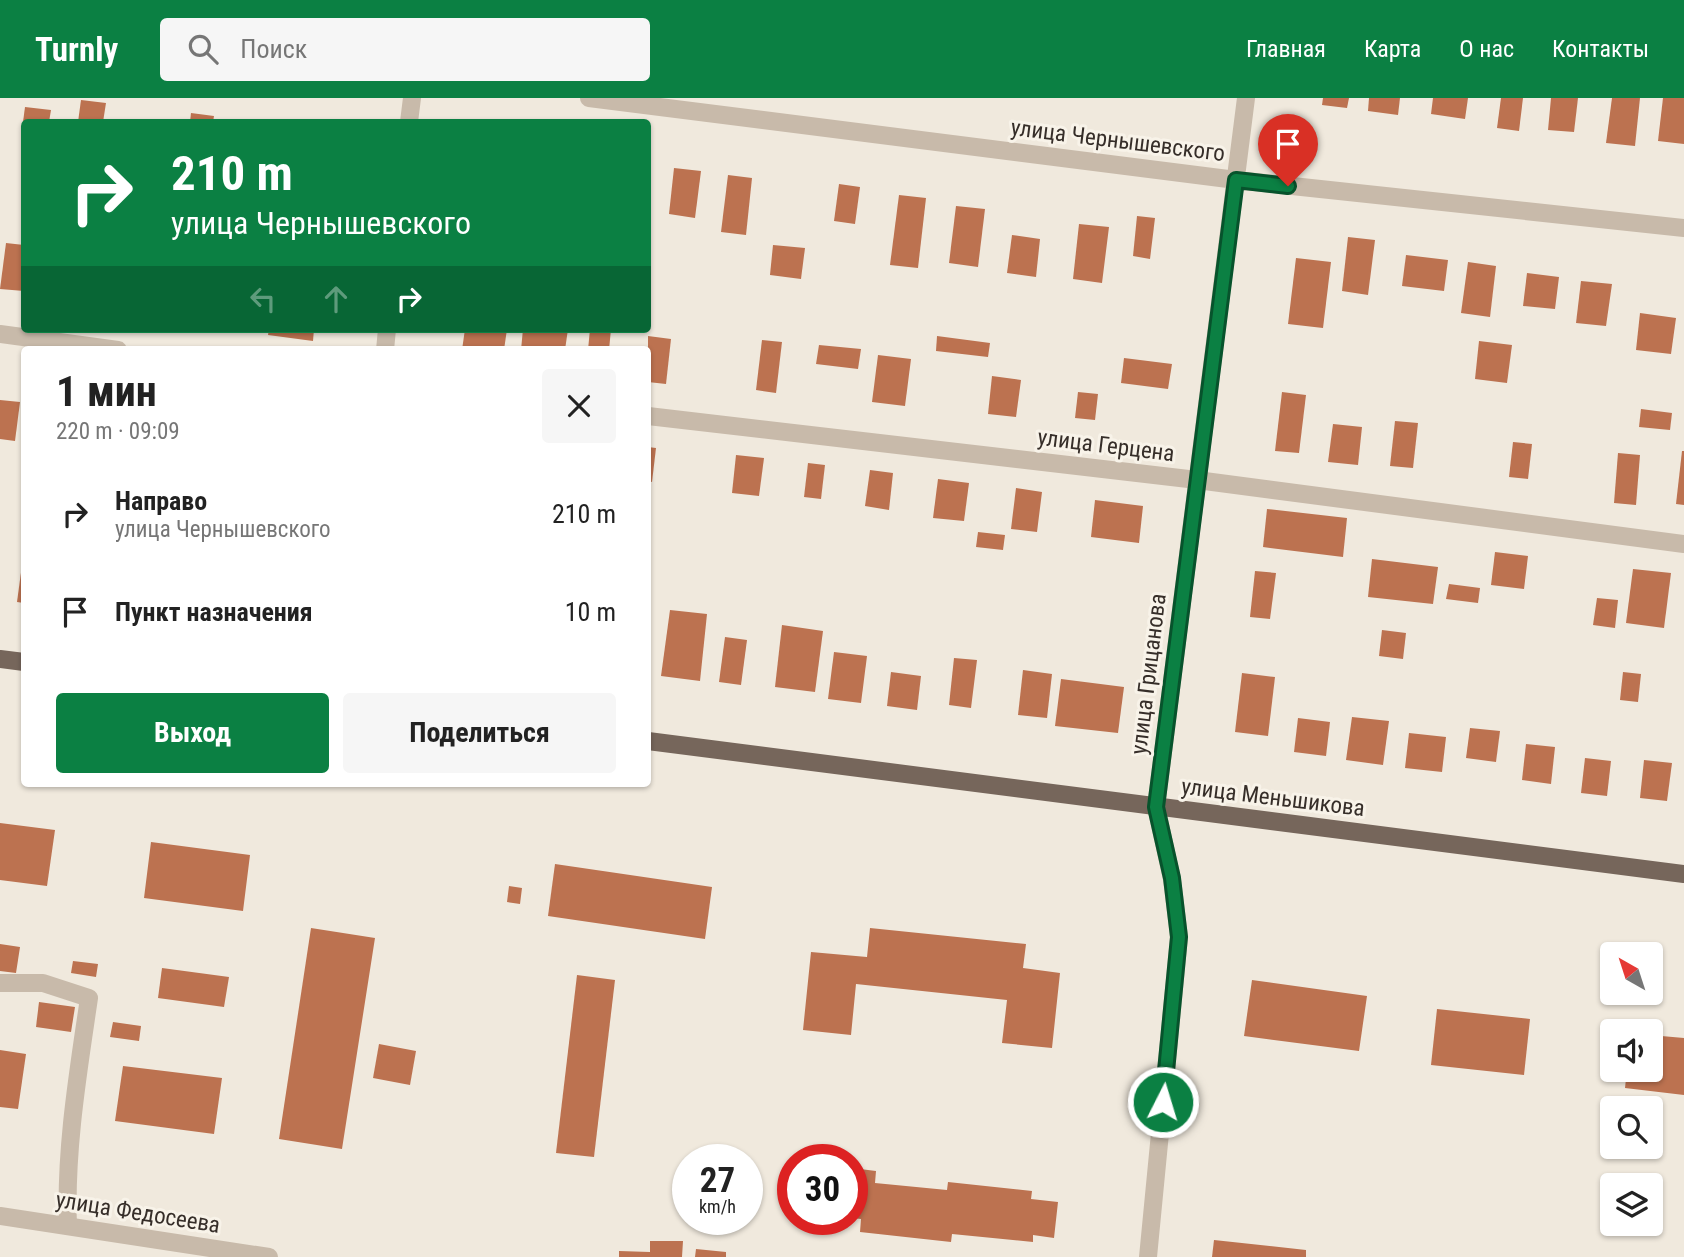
<!DOCTYPE html>
<html lang="ru">
<head>
<meta charset="utf-8">
<style>
  :root { --surface:#fff; --page:#f6f6f6; --text:#222; --muted:#767676; --accent:#0b8043 }
  body { margin:0; font-family:"Roboto Condensed",sans-serif; background:var(--page); color:var(--text); height:100vh; display:flex; flex-direction:column; font-size:26px; white-space:nowrap }
  * { box-sizing:border-box; margin:0 }
  p { font-size:23px; color:var(--muted) }
  .icon { flex:none; width:38px; height:38px; fill:none; stroke:currentColor; stroke-width:2; stroke-linecap:round; stroke-linejoin:round }
  .map { position:relative; flex:1; overflow:hidden }
  .sheet { position:absolute; left:21px; top:248px; width:630px; height:441px; display:flex; flex-direction:column; background:var(--surface); border-radius:7px; box-shadow:0 2px 5px #0004 }
  .sheet>* { flex:none }
  .banner { position:absolute; left:21px; top:21px; width:630px; height:214px; border-radius:7px; box-shadow:0 2px 5px #0004; background:#0b8043; color:#fff; overflow:hidden }
  .needle { width:46px; rotate:321deg }
  .buttons { position:absolute; left:1600px; top:844px; display:grid; gap:14px }
  .buttons a { display:grid; place-items:center; width:63px; height:63px; border-radius:7px; background:var(--surface); box-shadow:0 2px 5px #0004; font-size:35px }
  .speed { position:absolute; left:672px; top:1046px; display:flex; gap:14px; font-size:35px; font-weight:700; text-align:center }
  .speed>* { display:grid; place-content:center; width:91px; height:91px; border-radius:50%; background:var(--surface); box-shadow:0 2px 5px #0004; line-height:1 }
  .speed small { font-size:18px; font-weight:400 }
  .speed .limit { border:10px solid #d22; background:#fff; color:#111 }
  .pin { position:absolute; display:grid; place-items:center; width:60px; height:60px; color:#fff; margin:-72px -30px; border-radius:50% 50% 50% 0; rotate:-45deg; box-shadow:0 0 7px #0007 }
  .pin .icon { rotate:45deg }
  .me { position:absolute; width:77px; margin:-38px; rotate:5deg; stroke-linejoin:round; filter:drop-shadow(0 0 5px #0008) }
  .turn { display:flex; align-items:center; gap:24px; height:147px; padding:0 35px; font-size:32px }
  .turn .icon { width:91px; height:91px; stroke-width:2.5 }
  .turn b { display:block; font-size:49px; line-height:60px }
  .lanes { display:flex; align-items:center; height:66px; padding:0 35px; background:#0003; justify-content:center; gap:35px; direction:ltr }
  .lanes .off { opacity:.35 }
  .round { display:grid; place-items:center; flex:none; width:74px; height:74px; border-radius:7px; background:var(--page) }
  .head { display:flex; align-items:center; justify-content:space-between; height:119px; padding:0 35px }
  h1 { font-size:42px; font-weight:700; line-height:52px }
  .cta { display:flex; gap:14px; margin-top:auto; padding:14px 35px }
  .cta a { flex:1; height:80px; border-radius:7px; background:var(--accent); color:#fff; font-size:28px; font-weight:700; line-height:80px; text-align:center }
  .cta a+a { background:var(--page); color:var(--text) }
  ul { padding:0; list-style:none }
  li { display:flex; align-items:center; gap:21px; height:98px; padding:0 35px }
  li div { flex:1 }
  li b { display:block; font-size:26px }
  li em { font-style:normal }
  header { display:flex; align-items:center; gap:42px; box-sizing:border-box; height:98px; padding:0 35px; background:var(--accent); color:#fff }
  header strong { font-size:33px }
  nav { display:flex; gap:38px; margin-inline-start:auto; font-size:24px }
  .search { width:490px; height:63px; background:var(--page); display:flex; align-items:center; gap:18px; box-sizing:border-box; padding:0 24px; border-radius:7px; color:var(--muted); font-size:26px }
  .map>svg:first-child { display:block }
</style>
</head>
<body>
<header>
<strong>Turnly</strong>
<div class="search"><svg class="icon" aria-label="search" viewBox="0 0 24 24"><circle cx="10" cy="10" r="6"/><path d="M15 15l6 6"/></svg>Поиск</div>
<nav><a>Главная</a><a>Карта</a><a>О нас</a><a>Контакты</a></nav>
</header>
<div class="map">
<svg width="1684" height="1159" viewBox="0 0 1684 1159">
  <rect width="100%" height="100%" fill="#f0e9dd"/>
  <g fill="#bc7250">
    <path d="M1323 0H1349L1347 10 1322 7Z"/>
    <path d="M1369 0H1400L1398 17 1368 13Z"/>
    <path d="M1433 0H1468L1465 21 1431 16Z"/>
    <path d="M1501 0H1523L1519 33 1497 30Z"/>
    <path d="M1551 0H1578L1574 34 1548 32Z"/>
    <path d="M1612 0H1640L1635 48 1606 45Z"/>
    <path d="M1663 0H1684V46L1658 43Z"/>
    <path d="M81 2 106 5 103 24H78Z"/>
    <path d="M25 9 51 12 49 24H23Z"/>
    <path d="M191 15 214 18 213 24H190Z"/>
    <path d="M674 70 701 73 695 120 669 116Z"/>
    <path d="M728 77 752 80 746 137 721 134Z"/>
    <path d="M839 86 860 89 855 126 834 123Z"/>
    <path d="M899 97 926 100 918 170 890 167Z"/>
    <path d="M956 108 985 111 978 169 949 165Z"/>
    <path d="M1137 118 1155 120 1150 161 1133 158Z"/>
    <path d="M1079 126 1109 129 1102 185 1073 181Z"/>
    <path d="M1012 137 1040 141 1036 179 1007 175Z"/>
    <path d="M1348 139 1375 142 1368 197 1342 193Z"/>
    <path d="M6 145 24 147V193L0 191Z"/>
    <path d="M773 147 805 150 801 181 770 177Z"/>
    <path d="M1406 157 1448 162 1444 193 1402 188Z"/>
    <path d="M1296 160 1331 164 1323 230 1288 226Z"/>
    <path d="M1468 164 1496 168 1490 219 1461 215Z"/>
    <path d="M1527 175 1559 179 1555 211 1523 208Z"/>
    <path d="M1581 183 1612 186 1606 228 1576 225Z"/>
    <path d="M1640 215 1676 220 1671 256 1636 252Z"/>
    <path d="M269 231H314L313 243 268 237Z"/>
    <path d="M465 231H507L504 252H462Z"/>
    <path d="M523 231H568L565 252H521Z"/>
    <path d="M590 231H611L609 252H588Z"/>
    <path d="M648 238 671 241 666 286 648 284Z"/>
    <path d="M937 238 990 245 988 259 936 253Z"/>
    <path d="M762 242 782 244 776 295 756 292Z"/>
    <path d="M1479 243 1512 247 1507 285 1475 281Z"/>
    <path d="M819 247 861 251 858 271 816 266Z"/>
    <path d="M878 257 911 261 905 308 872 304Z"/>
    <path d="M1124 260 1172 266 1168 291 1121 285Z"/>
    <path d="M992 278 1021 282 1016 319 988 316Z"/>
    <path d="M1078 294 1098 296 1095 322 1075 320Z"/>
    <path d="M1282 294 1306 297 1299 355 1275 353Z"/>
    <path d="M0 302 20 304 15 343 0 341Z"/>
    <path d="M1641 311 1672 315 1670 332 1639 329Z"/>
    <path d="M1395 323 1418 325 1413 370 1390 368Z"/>
    <path d="M1333 326 1362 329 1358 367 1328 364Z"/>
    <path d="M1513 344 1532 346 1528 381 1509 379Z"/>
    <path d="M648 349 656 350 652 384 648 383Z"/>
    <path d="M1682 353H1684V407L1676 406Z"/>
    <path d="M1618 355 1640 357 1636 407 1614 405Z"/>
    <path d="M736 357 764 360 759 398 732 395Z"/>
    <path d="M808 365 825 367 821 401 804 399Z"/>
    <path d="M870 372 893 375 889 412 865 408Z"/>
    <path d="M938 381 969 385 964 423 933 420Z"/>
    <path d="M1016 390 1042 394 1037 434 1011 431Z"/>
    <path d="M1095 402 1143 408 1139 445 1091 439Z"/>
    <path d="M1267 411 1347 420 1343 459 1263 449Z"/>
    <path d="M978 434 1005 437 1003 452 976 449Z"/>
    <path d="M1495 454 1528 458 1524 491 1491 487Z"/>
    <path d="M1372 461 1438 469 1433 506 1368 499Z"/>
    <path d="M22 467 24 468V505L17 504Z"/>
    <path d="M1633 471 1671 475 1664 530 1626 525Z"/>
    <path d="M1255 473 1276 475 1270 521 1250 519Z"/>
    <path d="M1449 486 1480 490 1478 505 1446 501Z"/>
    <path d="M1597 500 1618 502 1615 530 1593 527Z"/>
    <path d="M670 512 707 516 700 583 661 578Z"/>
    <path d="M782 527 823 533 815 594 775 589Z"/>
    <path d="M1382 532 1406 535 1403 561 1379 558Z"/>
    <path d="M725 539 747 542 741 587 719 584Z"/>
    <path d="M834 554 867 558 861 605 828 601Z"/>
    <path d="M954 560 977 562 971 610 949 607Z"/>
    <path d="M1023 572 1052 576 1047 620 1018 617Z"/>
    <path d="M891 574 921 578 917 612 887 608Z"/>
    <path d="M1623 574 1641 576 1638 604 1620 602Z"/>
    <path d="M1242 575 1275 579 1268 638 1235 634Z"/>
    <path d="M1061 581 1124 589 1118 635 1055 628Z"/>
    <path d="M1352 619 1389 623 1383 667 1346 662Z"/>
    <path d="M1298 620 1330 624 1326 658 1294 654Z"/>
    <path d="M1470 630 1500 633 1496 664 1466 660Z"/>
    <path d="M1409 635 1446 639 1442 674 1405 670Z"/>
    <path d="M1526 646 1555 649 1551 686 1522 682Z"/>
    <path d="M1585 660 1611 663 1607 698 1581 695Z"/>
    <path d="M1644 662 1672 665 1667 703 1640 700Z"/>
    <path d="M0 725 55 732 47 788 0 782Z"/>
    <path d="M151 744 250 757 243 813 144 800Z"/>
    <path d="M555 766 712 789 705 841 548 818Z"/>
    <path d="M509 788 522 790 520 806 507 804Z"/>
    <path d="M311 830 375 840 342 1051 279 1041Z"/>
    <path d="M870 830 1026 846 1023 870 1060 875 1052 950 1002 945 1007 902 856 886 851 937 803 932 811 854 867 859Z"/>
    <path d="M0 846 20 849 16 875 0 873Z"/>
    <path d="M73 863 98 866 96 879 71 875Z"/>
    <path d="M162 870 229 879 224 909 158 900Z"/>
    <path d="M577 877 615 882 594 1059 556 1055Z"/>
    <path d="M1252 882 1367 898 1359 953 1244 938Z"/>
    <path d="M39 904 75 909 71 934 36 929Z"/>
    <path d="M1437 911 1530 921 1524 977 1431 967Z"/>
    <path d="M113 924 141 928 139 943 110 939Z"/>
    <path d="M1650 937 1684 940V997L1625 990 1627 971H1650Z"/>
    <path d="M379 946 416 953 410 987 373 980Z"/>
    <path d="M0 952 26 956 18 1011 0 1009Z"/>
    <path d="M123 968 222 980 214 1036 115 1023Z"/>
    <path d="M852 1070 876 1073 875 1085 947 1092 948 1084 1032 1093 1031 1101 1058 1104 1054 1140 1033 1137V1144L952 1136 951 1144 860 1134 861 1121 852 1120Z"/>
    <path d="M1214 1142 1306 1152V1159H1212Z"/>
    <path d="M650 1143H683L682 1159H619V1153L650 1154Z"/>
    <path d="M696 1151 726 1154V1159H695Z"/>
  </g>
  <g fill="none" stroke-linecap="round" stroke-linejoin="round">
    <g stroke="#c8baaa" stroke-width="18">
      <path d="M589 0 1236 82 1684 130"/>
      <path d="M409 24 412 0"/>
      <path d="M0 236 118 252"/>
      <path d="M385 252 387 231"/>
      <path d="M648 318 1197 382 1684 446"/>
      <path d="M0 885H43L89 900C78 975 65 1052 68 1128"/>
      <path d="M0 1118 269 1159"/>
      <path d="M1148 1159 1179 839 1172 781 1156 709 1246 0"/>
    </g>
    <g stroke="#76665b" stroke-width="18">
      <path d="M0 561 24 564"/>
      <path d="M648 643 1684 776"/>
    </g>
  </g>
  <g fill="none" stroke-linecap="round" stroke-linejoin="round">
    <defs>
      <path id="route" d="M1163 1004 1179 839 1172 780 1156 709 1236 82 1288 88"/>
    </defs>
    <use href="#route" stroke="#07532c" stroke-width="18"/>
    <use href="#route" stroke="#0b8043" stroke-width="12"/>
  </g>
  <g text-anchor="middle" stroke-width="6" stroke-linejoin="round" paint-order="stroke">
    <g font-size="23" fill="#362e29" stroke="#f8f3e9">
      <text transform="translate(1118 42) rotate(7)" y="8">улица Чернышевского</text>
      <text transform="translate(1106 347) rotate(7)" y="8">улица Герцена</text>
      <text transform="translate(1148 576) rotate(-83)" y="8">улица Грицанова</text>
      <text transform="translate(1273 699) rotate(7)" y="8">улица Меньшикова</text>
      <text transform="translate(138 1114) rotate(9)" y="8">улица Федосеева</text>
    </g>
  </g>
</svg>
<div class="buttons">
<a><svg class="needle" viewBox="-14 -14 28 28"><path d="M0-13l5 13h-10z" fill="#e53935"/><path d="M0 13l5-13h-10z" fill="#767676"/></svg></a>
<a><svg class="icon" aria-label="sound" viewBox="0 0 24 24"><path d="M4 9h4l5-4v14l-5-4H4zM17 9q2 3 0 6"/></svg></a>
<a><svg class="icon" aria-label="search" viewBox="0 0 24 24"><circle cx="10" cy="10" r="6"/><path d="M15 15l6 6"/></svg></a>
<a><svg class="icon" aria-label="layers" viewBox="0 0 24 24"><path d="M12 4l9 5-9 5-9-5zM3 14l9 5 9-5"/></svg></a>
</div>
<div class="speed"><div>27<small>km/h</small></div><div class="limit">30</div></div>
<div class="pin" style="left:1288px;top:88px;background:#d93025"><svg class="icon" aria-label="arrive" viewBox="0 0 24 24"><path d="M6 21V4h12l-3 4 3 4H6"/></svg></div>
<svg class="me" style="left:1163px;top:1004px" viewBox="-20 -20 40 40"><circle r="17" fill="#0b8043" stroke="#fff" stroke-width="3"/><path d="M0-11L8 9 0 5-8 9z" fill="#fff"/></svg>
<div class="banner">
<div class="turn"><svg class="icon" aria-label="right" viewBox="0 0 24 24"><path d="M7 20v-9h11M14 6l5 5-5 5"/></svg><div><b>210 m</b>улица Чернышевского</div></div>
<div class="lanes"><svg class="icon off" aria-label="left" viewBox="0 0 24 24"><path d="M17 20v-9H6M10 6l-5 5 5 5"/></svg><svg class="icon off" aria-label="ahead" viewBox="0 0 24 24"><path d="M12 20V5M6 11l6-6 6 6"/></svg><svg class="icon" aria-label="right" viewBox="0 0 24 24"><path d="M7 20v-9h11M14 6l5 5-5 5"/></svg></div>
</div>
<section class="sheet">
<div class="head"><div><h1>1 мин</h1><p>220 m · 09:09</p></div><a class="round"><svg class="icon" aria-label="close" viewBox="0 0 24 24"><path d="M6 6l12 12M18 6L6 18"/></svg></a></div>
<ul>
<li><svg class="icon" aria-label="right" viewBox="0 0 24 24"><path d="M7 20v-9h11M14 6l5 5-5 5"/></svg><div><b>Направо</b><p>улица Чернышевского</p></div><em>210 m</em></li>
<li><svg class="icon" aria-label="arrive" viewBox="0 0 24 24"><path d="M6 21V4h12l-3 4 3 4H6"/></svg><div><b>Пункт назначения</b></div><em>10 m</em></li>
</ul>
<div class="cta"><a>Выход</a><a>Поделиться</a></div>
</section>
</div>
</body>
</html>
